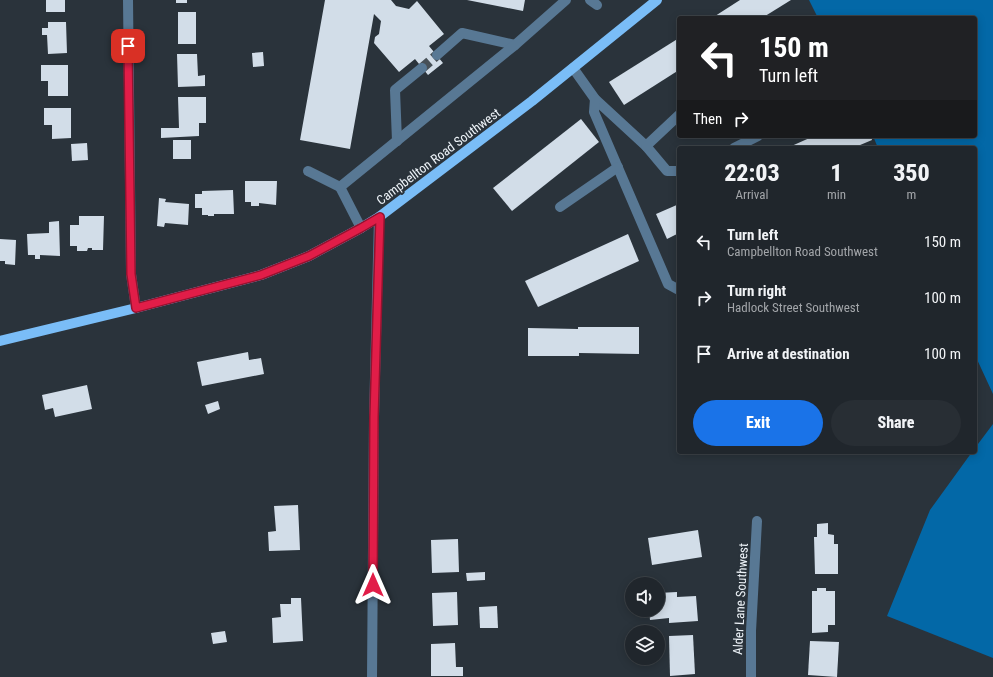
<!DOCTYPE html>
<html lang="en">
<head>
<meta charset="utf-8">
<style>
  :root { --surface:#20262c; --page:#282e34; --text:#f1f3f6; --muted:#a2a5a9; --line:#3d4348; --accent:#1a73e8 }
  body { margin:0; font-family:"Roboto Condensed",sans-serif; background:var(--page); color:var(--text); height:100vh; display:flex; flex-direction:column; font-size:15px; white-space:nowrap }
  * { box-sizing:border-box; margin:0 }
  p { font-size:13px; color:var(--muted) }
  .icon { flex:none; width:22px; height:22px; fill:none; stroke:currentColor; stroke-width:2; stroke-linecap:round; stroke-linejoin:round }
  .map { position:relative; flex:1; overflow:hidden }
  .details { position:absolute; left:677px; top:146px; width:300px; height:308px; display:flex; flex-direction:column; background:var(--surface); border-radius:4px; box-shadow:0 2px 10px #0003,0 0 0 1px var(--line) }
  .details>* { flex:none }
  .banner { position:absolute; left:677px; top:16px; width:300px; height:122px; border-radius:4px; box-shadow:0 2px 10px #0003,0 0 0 1px var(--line); background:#202124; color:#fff; overflow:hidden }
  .buttons { position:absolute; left:625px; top:577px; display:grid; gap:8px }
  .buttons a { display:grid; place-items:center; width:40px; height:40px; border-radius:50%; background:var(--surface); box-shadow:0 2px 10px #0003,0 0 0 1px var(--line); font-size:20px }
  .pin { position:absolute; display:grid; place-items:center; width:34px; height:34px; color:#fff; margin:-17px; border-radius:8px; box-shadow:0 2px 6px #0006 }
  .me { position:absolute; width:44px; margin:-22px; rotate:0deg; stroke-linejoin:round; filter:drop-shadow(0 0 3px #0008) }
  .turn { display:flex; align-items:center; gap:14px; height:84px; padding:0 16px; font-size:18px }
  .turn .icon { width:52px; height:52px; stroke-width:2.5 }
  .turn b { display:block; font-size:28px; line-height:34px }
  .then { display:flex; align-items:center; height:38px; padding:0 16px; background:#0003; gap:8px; font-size:15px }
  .eta { display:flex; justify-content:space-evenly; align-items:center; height:68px; text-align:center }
  .eta b { font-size:24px; font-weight:800; line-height:28px }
  .button { display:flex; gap:8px; margin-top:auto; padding:8px 16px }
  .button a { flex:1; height:46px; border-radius:24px; background:var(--accent); color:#fff; font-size:16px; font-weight:800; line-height:46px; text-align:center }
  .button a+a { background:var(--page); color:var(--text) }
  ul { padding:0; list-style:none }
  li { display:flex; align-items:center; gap:12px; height:56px; padding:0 16px }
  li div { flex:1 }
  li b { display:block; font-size:15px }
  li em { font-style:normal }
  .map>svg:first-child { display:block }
</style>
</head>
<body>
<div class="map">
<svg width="993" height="677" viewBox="0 0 993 677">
  <rect width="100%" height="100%" fill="#2a333b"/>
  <g fill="#0368a7">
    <path d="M809 0H993V394L975 355V148H878L873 136H975V18H818Z"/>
    <path d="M993 424V658L887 616 930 510 972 452H975V448Z"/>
  </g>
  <g fill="#d2dde8">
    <rect x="46" y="0" width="19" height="12"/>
    <rect x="176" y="0" width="11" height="3"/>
    <path d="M325 0H391L396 6 409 9 417 1 444 34 429 46 443 63 428 75 415 59 399 72 374 43 375 37 379 34 381 21 374 14 350 149 300 140Z"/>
    <path d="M467 0H525L523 11Z"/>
    <path d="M740 0H791L762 18H712Z"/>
    <rect x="178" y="12" width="18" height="32"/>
    <path d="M48 22H66L67 53 48 54 47 35H42V28H48Z"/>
    <path d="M679 38V70L624 105 609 82Z"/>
    <path d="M263 52 264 66 253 67 252 53Z"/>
    <path d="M177 54H197L198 76 205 75V86L178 87Z"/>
    <path d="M41 65H68V96H48V81H41Z"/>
    <path d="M178 97H206V123H199V136L161 138V128H179Z"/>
    <path d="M44 108H71V138L52 139V125H44Z"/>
    <path d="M581 119 599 142 512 211 493 188Z"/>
    <path d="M814 136H871L872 140 853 148H787Z"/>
    <rect x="173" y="140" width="18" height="19"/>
    <path d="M87 143 88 160 72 161 71 144Z"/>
    <path d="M245 181H277L276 205 259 203V206H251V202H245Z"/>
    <path d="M233 190 234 214H214V216H208V215H202V208H195V194H202V191Z"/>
    <path d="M159 198 166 199 165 202 189 204 188 225 165 223 164 227 157 226Z"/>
    <path d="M679 204V233L667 239 656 214Z"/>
    <path d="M79 216H104L103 250H92V248H88L87 251H77V246H70V225H79Z"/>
    <path d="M59 221 60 256 40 255V259H35V255H28L27 234 49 233V222Z"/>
    <path d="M628 234 639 261 538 307 525 281Z"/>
    <path d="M0 239 16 240 15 265 5 264V261H0Z"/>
    <path d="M578 327H639V354L579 353V356H528V328L578 329Z"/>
    <path d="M248 352 249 360 261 358 264 374 202 386 197 362Z"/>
    <path d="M87 385 92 409 55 417 53 408 45 410 42 395Z"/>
    <path d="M218 401 220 409 208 414 205 405Z"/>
    <path d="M298 505 300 550 269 551 268 532 276 531 274 506Z"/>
    <path d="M828 523V534L834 535V544H838V574H815L814 537H817V524Z"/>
    <path d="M698 530 702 557 652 565 648 538Z"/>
    <path d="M458 539 459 572 432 573 431 540Z"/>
    <path d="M485 572V580L467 581 466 573Z"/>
    <path d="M817 588H826V591H835V625H828V632L812 633V591H817Z"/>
    <path d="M457 592 458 625 433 626 432 593Z"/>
    <path d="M677 592V597L696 596 698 621 669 623V618L650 620 649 610H658V593Z"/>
    <path d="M291 598H301L303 641 273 643 272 618 281 617 280 604H291Z"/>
    <path d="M497 606 498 628H480L479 607Z"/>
    <path d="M225 631 227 642 213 644 211 633Z"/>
    <path d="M693 635 695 674 670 676 669 636Z"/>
    <path d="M810 641 839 642 837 677 808 675Z"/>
    <path d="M455 643 456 667H463V676H431V644Z"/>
  </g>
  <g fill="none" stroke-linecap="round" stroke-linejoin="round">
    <path stroke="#475057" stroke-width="10" stroke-dasharray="10 5" stroke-linecap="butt" d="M422 68 437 55"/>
    <g stroke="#587894" stroke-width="10">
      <path d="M128 0 131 274 136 308"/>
      <path d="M590 0 597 5"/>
      <path d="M437 55 462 33 515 45"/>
      <path d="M573 68 595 99 646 146 667 171H679"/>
      <path d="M595 99 594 112 668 284 679 290"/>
      <path d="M397 141 395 90 422 68"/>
      <path d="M646 146 679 115"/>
      <path d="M734 148 758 136"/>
      <path d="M308 171 340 187"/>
      <path d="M560 207 618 167"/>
      <path d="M361 228 340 187 515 45 566 0"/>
      <path d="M372 677 374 417 379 217"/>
      <path d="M751 677V631L757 521"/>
    </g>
    <path stroke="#7abdf7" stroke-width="10" d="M0 341 136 308 261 275 309 256 361 228 379 217 532 101 657 0"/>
  </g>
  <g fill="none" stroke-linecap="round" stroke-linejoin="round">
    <defs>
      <path id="route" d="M128 46 131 274 136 308 261 275 309 256 361 228 380 217 374 417 373 585"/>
    </defs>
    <use href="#route" stroke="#92132f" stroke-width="10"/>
    <use href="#route" stroke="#e11d48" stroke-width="7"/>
  </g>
  <g text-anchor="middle" stroke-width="4" stroke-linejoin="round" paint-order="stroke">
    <g font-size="13" fill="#edf3f8" stroke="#2a333b">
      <text transform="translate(438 156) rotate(-37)" y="5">Campbellton Road Southwest</text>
      <text transform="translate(740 599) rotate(-87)" y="5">Alder Lane Southwest</text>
    </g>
  </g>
</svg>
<div class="buttons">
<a><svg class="icon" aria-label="sound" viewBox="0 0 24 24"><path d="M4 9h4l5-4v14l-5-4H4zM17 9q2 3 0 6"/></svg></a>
<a><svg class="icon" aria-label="layers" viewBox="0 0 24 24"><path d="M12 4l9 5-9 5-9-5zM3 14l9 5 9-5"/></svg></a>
</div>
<div class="pin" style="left:128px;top:46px;background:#d93025"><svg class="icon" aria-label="arrive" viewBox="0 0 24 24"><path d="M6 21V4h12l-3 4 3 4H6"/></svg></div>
<svg class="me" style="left:373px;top:585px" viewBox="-20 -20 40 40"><path d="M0-17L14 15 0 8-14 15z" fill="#e11d48" stroke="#fff" stroke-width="4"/></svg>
<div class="banner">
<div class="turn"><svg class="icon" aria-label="left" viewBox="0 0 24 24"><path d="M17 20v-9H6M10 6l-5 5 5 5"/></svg><div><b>150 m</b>Turn left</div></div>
<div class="then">Then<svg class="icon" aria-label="right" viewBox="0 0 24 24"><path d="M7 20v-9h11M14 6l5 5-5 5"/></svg></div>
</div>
<section class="details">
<div class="eta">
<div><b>22:03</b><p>Arrival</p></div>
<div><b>1</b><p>min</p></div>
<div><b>350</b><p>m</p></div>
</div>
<ul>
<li><svg class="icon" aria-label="left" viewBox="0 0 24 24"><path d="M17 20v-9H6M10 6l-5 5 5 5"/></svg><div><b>Turn left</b><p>Campbellton Road Southwest</p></div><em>150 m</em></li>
<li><svg class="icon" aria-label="right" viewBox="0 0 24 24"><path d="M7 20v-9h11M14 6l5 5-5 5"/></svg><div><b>Turn right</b><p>Hadlock Street Southwest</p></div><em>100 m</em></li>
<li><svg class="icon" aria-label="arrive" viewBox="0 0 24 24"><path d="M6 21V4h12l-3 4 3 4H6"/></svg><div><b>Arrive at destination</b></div><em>100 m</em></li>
</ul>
<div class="button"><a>Exit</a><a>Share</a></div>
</section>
</div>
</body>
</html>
